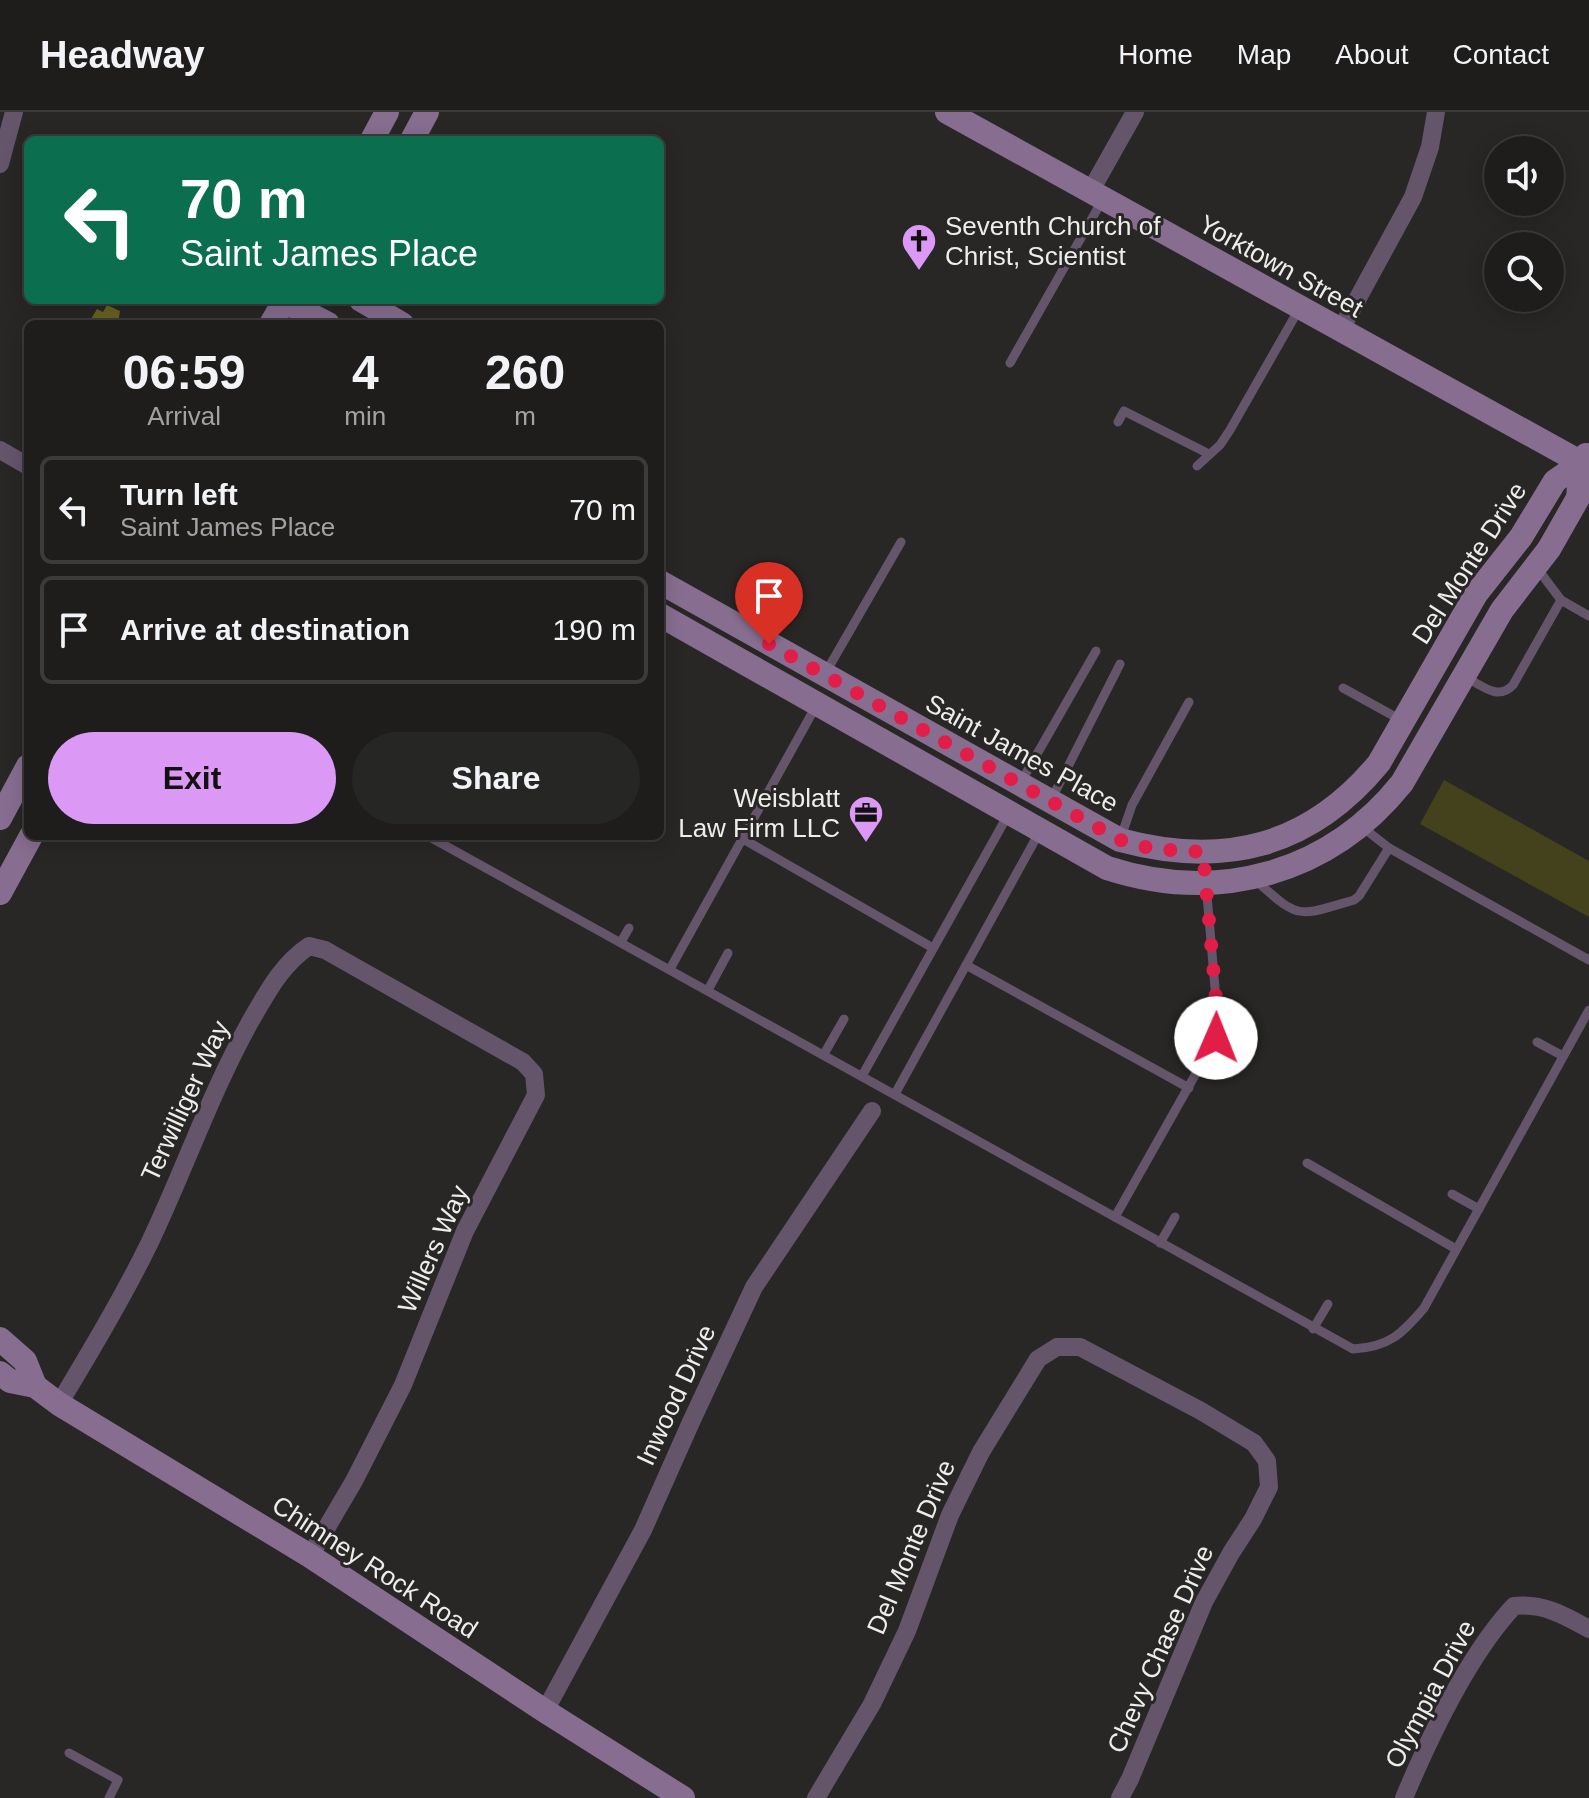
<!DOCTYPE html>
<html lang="en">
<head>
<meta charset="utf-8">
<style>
  :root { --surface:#1e1d1c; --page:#262625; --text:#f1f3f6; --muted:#a1a2a3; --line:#3c3b3b; --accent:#db99f5 }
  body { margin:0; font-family:Helvetica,sans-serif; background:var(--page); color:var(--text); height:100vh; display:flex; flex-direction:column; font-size:30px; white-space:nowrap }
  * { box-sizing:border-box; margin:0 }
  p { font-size:26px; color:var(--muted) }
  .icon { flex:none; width:44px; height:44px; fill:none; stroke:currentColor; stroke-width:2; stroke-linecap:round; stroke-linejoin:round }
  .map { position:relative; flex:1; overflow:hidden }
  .panel { position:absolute; left:24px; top:208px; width:640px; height:520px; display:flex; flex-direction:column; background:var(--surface); border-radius:12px; box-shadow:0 4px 20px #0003,0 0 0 2px var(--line) }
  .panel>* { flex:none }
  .top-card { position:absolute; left:24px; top:24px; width:640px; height:168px; border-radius:12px; box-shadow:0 4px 20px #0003,0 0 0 2px var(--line); background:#0b6e4f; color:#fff; overflow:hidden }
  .buttons { position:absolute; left:1484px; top:24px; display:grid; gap:16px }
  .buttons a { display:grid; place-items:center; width:80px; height:80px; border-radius:50%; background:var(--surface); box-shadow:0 4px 20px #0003,0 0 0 2px var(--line); font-size:40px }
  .pin { position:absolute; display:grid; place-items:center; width:68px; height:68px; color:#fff; margin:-82px -34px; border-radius:50% 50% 50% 0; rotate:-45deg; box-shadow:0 0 8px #0007 }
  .pin .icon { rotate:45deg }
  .me { position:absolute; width:88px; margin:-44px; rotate:1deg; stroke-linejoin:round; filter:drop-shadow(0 0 6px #0008) }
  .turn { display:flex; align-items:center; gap:28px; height:168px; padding:0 24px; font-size:36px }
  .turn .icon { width:104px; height:104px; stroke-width:2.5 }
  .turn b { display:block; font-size:56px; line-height:68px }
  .eta { display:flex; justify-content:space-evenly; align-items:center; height:136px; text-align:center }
  .eta b { font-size:48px; font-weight:700; line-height:56px }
  .primary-button { display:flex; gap:16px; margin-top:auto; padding:16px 24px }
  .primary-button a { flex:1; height:92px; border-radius:48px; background:var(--accent); color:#111; font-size:32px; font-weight:700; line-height:92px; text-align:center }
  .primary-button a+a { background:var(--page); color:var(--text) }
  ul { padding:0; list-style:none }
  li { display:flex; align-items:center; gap:24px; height:108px; margin:0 16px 12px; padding:0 8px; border:4px solid var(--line); border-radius:12px }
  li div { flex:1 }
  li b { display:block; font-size:30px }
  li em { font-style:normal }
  header { display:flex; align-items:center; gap:48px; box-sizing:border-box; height:112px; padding:0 40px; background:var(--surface); border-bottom:2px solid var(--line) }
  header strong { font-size:38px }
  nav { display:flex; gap:44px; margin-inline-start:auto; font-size:28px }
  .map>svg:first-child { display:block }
</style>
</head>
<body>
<header>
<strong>Headway</strong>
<nav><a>Home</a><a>Map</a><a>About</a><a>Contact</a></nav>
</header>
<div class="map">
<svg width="1589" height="1686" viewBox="0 0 1589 1686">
  <rect width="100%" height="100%" fill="#282725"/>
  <path fill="#44411d" d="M1444 668 1589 749V805L1420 712Z"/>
  <path fill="#696420" d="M107 193 120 199 118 212H97L91 207 97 197 103 200Z"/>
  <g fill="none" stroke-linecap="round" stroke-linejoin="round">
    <g stroke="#65556b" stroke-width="9">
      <path d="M1010 251 1103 87"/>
      <path d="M1118 310 1124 299 1207 341"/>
      <path d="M1197 354 1220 333 1230 318 1299 197"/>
      <path d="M1537 456 1561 488 1589 504"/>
      <path d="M826 560 901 430"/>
      <path d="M1467 566C1483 574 1498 589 1513 573L1561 488"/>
      <path d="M1343 576 1401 608"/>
      <path d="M1021 670 1096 539"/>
      <path d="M1051 688 1120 552"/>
      <path d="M1361 714 1389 736 1589 848"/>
      <path d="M428 724 1353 1237C1389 1235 1402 1222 1424 1196L1589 898"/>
      <path d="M743 727 933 836"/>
      <path d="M1120 728 1132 693 1189 590"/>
      <path d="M1254 767C1300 808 1296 805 1354 788L1359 784 1389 736"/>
      <path d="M621 830 629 816"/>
      <path d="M966 853 1189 976"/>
      <path d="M670 857 816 594"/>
      <path d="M708 878 728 841"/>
      <path d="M1537 930 1563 944"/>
      <path d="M824 942 844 907"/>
      <path d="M862 964 1009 701"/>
      <path d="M895 982 1040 719"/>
      <path d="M1307 1051 1456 1137"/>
      <path d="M1452 1082 1479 1097"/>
      <path d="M1115 1105 1216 926 1218 910 1206 772"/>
      <path d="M1160 1131 1175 1105"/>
      <path d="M1313 1217 1328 1192"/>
      <path d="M69 1641 118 1668 109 1686"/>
    </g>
    <g stroke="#65556b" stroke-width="18">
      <path d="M0 52 14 0"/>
      <path d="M1090 80 1135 0"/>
      <path d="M1340 219 1413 85 1430 35 1436 0"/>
      <path d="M0 338 28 354"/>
      <path d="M59 1292C90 1240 122 1187 149 1132 184 1059 210 982 250 910 267 881 281 853 309 834L325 838 523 950 534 962 536 983 465 1119 403 1273 354 1369 310 1444"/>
      <path d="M545 1599 643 1418 691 1310 754 1175 872 999"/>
      <path d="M816 1686 872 1592 907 1519 950 1403 981 1340 1038 1247 1057 1235H1080L1201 1299 1254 1331 1267 1349 1269 1375 1253 1407 1231 1441 1204 1490 1130 1667 1120 1686"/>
      <path d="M1404 1686C1430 1624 1469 1542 1514 1494 1543 1491 1564 1503 1589 1517"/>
    </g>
    <g stroke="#876e91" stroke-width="24">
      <path d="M947 0 1589 355"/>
      <path d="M372 28 387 0"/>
      <path d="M412 28 427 0"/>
      <path d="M361 188 402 212"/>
      <path d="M284 189 328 212"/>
      <path d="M271 212 285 188"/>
      <path d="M660 470 1120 728C1224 756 1310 735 1379 651L1476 482 1521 425 1555 369 1581 351 1586 343"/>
      <path d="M660 503 1107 756C1218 792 1329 762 1402 671L1502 498 1549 437 1578 386 1581 351"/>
      <path d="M0 706 28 654"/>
      <path d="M0 781 31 724"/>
      <path d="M0 1227 25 1249 35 1274"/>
      <path d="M0 1261 10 1269 35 1274 59 1292 310 1444 545 1599 683 1686"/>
    </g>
  </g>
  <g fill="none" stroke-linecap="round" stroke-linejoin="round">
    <path stroke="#e11d48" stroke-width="14" stroke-dasharray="0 25.2" d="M769 532 1120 728 1153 737 1203 740 1218 910 1216 926"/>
  </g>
  <defs>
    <symbol id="church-pin" viewBox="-11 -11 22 30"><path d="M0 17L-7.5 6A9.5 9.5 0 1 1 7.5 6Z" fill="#db99f5" stroke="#282725"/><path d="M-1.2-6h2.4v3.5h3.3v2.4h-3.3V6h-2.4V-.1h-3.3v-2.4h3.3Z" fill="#111"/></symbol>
    <symbol id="office-pin" viewBox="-11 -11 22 30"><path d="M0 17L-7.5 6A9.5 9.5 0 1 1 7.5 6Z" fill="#db99f5" stroke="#282725"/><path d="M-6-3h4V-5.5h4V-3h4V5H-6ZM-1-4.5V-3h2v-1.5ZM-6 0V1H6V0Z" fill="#111"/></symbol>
  </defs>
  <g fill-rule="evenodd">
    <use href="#church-pin" x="899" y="109" width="40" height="54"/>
    <use href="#office-pin" x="846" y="681" width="40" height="54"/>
  </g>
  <g text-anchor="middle" stroke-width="6" stroke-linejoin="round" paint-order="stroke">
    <g font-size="26" fill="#ededeb" stroke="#282725" text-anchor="start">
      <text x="945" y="123">Seventh Church of<tspan x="945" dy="30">Christ, Scientist</tspan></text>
      <text x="840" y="695" text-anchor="end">Weisblatt<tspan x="840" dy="30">Law Firm LLC</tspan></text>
    </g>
    <g font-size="26" fill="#ededeb" stroke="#282725">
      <text transform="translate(1281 154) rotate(29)" y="9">Yorktown Street</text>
      <text transform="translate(1469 451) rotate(-57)" y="9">Del Monte Drive</text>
      <text transform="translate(1022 641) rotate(29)" y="9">Saint James Place</text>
      <text transform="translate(185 989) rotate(-65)" y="9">Terwilliger Way</text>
      <text transform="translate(433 1137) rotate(-66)" y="9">Willers Way</text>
      <text transform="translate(676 1283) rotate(-65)" y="9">Inwood Drive</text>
      <text transform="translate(911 1435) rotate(-67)" y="9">Del Monte Drive</text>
      <text transform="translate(375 1455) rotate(33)" y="9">Chimney Rock Road</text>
      <text transform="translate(1160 1537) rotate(-66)" y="9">Chevy Chase Drive</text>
      <text transform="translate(1430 1582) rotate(-62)" y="9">Olympia Drive</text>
    </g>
  </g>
</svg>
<div class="buttons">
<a><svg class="icon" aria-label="sound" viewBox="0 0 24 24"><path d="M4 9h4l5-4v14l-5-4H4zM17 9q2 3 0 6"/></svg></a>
<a><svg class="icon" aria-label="search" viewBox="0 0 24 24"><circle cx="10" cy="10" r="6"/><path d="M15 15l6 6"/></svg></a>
</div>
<div class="pin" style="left:769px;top:532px;background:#d93025"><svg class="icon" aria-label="arrive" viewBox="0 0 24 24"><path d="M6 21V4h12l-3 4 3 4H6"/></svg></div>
<svg class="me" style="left:1216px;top:926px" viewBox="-20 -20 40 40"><circle r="19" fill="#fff"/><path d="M0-13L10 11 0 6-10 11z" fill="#e11d48"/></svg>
<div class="top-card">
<div class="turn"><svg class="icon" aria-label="left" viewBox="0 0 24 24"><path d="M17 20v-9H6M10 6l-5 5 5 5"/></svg><div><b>70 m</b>Saint James Place</div></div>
</div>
<section class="panel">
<div class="eta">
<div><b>06:59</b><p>Arrival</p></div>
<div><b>4</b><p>min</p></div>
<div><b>260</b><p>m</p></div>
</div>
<ul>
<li><svg class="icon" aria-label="left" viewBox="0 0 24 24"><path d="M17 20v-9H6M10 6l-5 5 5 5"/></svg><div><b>Turn left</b><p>Saint James Place</p></div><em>70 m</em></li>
<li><svg class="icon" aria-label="arrive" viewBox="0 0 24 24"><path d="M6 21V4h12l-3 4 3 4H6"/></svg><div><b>Arrive at destination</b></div><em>190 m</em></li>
</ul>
<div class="primary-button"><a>Exit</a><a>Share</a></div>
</section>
</div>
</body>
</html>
